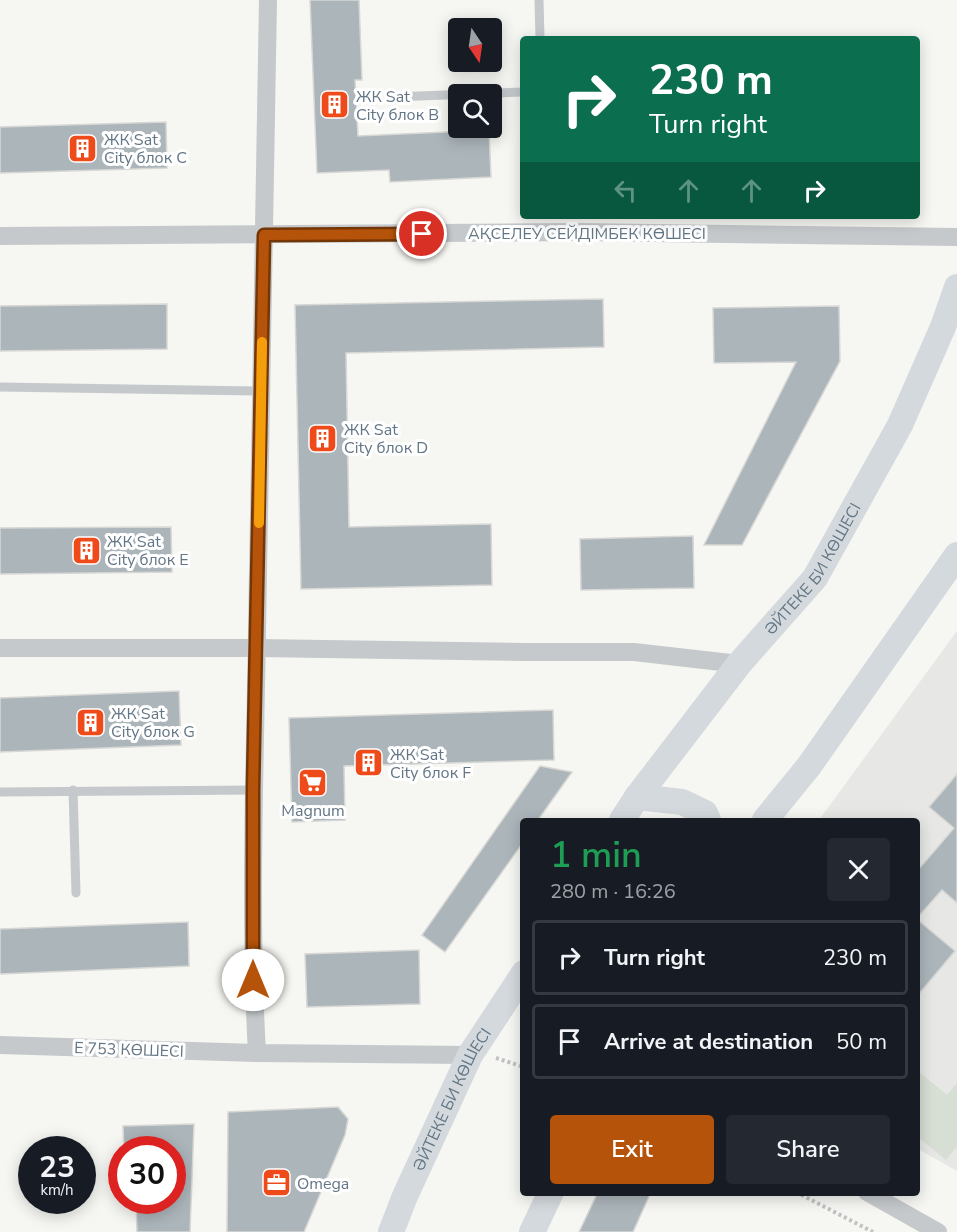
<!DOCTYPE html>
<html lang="en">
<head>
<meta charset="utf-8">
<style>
  :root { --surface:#171b24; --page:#242831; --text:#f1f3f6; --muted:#9ea1a6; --line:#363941; --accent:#b45309 }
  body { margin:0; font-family:"Nunito Sans",sans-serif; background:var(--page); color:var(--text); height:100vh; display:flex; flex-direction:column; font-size:22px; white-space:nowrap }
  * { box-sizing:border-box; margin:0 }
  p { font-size:20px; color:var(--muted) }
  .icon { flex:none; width:33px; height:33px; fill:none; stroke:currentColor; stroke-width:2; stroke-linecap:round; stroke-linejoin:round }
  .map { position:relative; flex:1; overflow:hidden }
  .details { position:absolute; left:520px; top:818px; width:400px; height:378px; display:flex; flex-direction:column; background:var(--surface); border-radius:6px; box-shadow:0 3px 15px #0003 }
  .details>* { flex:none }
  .banner { position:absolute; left:520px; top:36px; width:400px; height:183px; border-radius:6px; box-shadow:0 3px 15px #0003; background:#0b6e4f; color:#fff; overflow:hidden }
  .needle { width:39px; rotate:167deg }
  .fabs { position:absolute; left:448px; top:18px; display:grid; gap:12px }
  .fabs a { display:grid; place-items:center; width:54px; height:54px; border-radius:6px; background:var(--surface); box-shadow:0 3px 15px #0003; font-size:30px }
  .speed { position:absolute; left:18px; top:1136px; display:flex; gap:12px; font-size:30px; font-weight:700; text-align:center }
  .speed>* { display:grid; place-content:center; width:78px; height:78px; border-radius:50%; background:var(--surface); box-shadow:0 3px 15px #0003; line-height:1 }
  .speed small { font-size:15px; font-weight:400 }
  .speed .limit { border:9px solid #d22; background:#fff; color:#111 }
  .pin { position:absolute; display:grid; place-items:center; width:51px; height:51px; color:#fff; margin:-26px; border:3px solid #fff; border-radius:50%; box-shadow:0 2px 6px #0007 }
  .me { position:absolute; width:66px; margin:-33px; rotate:0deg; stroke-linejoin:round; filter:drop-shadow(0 0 4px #0008) }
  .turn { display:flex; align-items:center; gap:21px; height:126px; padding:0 30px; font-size:27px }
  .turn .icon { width:78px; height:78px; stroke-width:2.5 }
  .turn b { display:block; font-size:42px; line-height:51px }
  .lanes { display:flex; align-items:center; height:57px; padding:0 30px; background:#0003; justify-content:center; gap:30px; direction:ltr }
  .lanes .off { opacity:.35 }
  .round { display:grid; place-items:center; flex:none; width:63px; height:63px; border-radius:6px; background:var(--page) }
  .summary { display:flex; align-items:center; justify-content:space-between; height:102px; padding:0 30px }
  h1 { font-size:36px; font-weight:600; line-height:45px; color:#1e9e55 }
  .cta { display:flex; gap:12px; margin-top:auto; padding:12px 30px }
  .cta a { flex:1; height:69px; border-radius:6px; background:var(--accent); color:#fff; font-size:24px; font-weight:600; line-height:69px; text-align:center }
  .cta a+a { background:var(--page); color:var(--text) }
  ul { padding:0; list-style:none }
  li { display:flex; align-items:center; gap:18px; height:75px; margin:0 12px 9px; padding:0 18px; border:3px solid var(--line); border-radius:6px }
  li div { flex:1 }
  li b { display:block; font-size:22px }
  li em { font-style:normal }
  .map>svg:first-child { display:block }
</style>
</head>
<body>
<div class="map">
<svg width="957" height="1232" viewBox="0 0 957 1232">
  <rect width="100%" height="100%" fill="#f6f6f2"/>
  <path fill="#e7e8e6" d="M957 631V1171L918 1149V820H819Z"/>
  <path fill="#d7ded3" d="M918 1071 947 1095 957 1083V1146L946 1160 918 1137Z"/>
  <g fill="#acb5ba" stroke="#d7d7d5" stroke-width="1.5">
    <path d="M310 0H359L362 80H355L358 136 489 130 491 177 390 182 389 170 317 173Z"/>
    <path d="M166 122 167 168 0 173V127Z"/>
    <path d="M603 299 604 347 346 353 349 527 491 524 492 585 301 589 295 305Z"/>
    <path d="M167 304V349L0 351V306Z"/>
    <path d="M839 306 840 361 742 545H704L796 362 714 363 713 308Z"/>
    <path d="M171 527 172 572 0 574V528Z"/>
    <path d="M693 536 694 588 581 590 580 539Z"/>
    <path d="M179 691 181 745 0 752V698Z"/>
    <path d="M553 710 554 760 344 766 345 820 292 822 289 718Z"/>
    <path d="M540 766 572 772 538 820H524V841L445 952 422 935Z"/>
    <path d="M957 774V903L942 890 918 917V870L954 828 929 807Z"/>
    <path d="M918 920 955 951 918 995Z"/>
    <path d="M188 922 189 966 0 974V929Z"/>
    <path d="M419 950 420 1004 307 1007 305 954Z"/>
    <path d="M338 1107 348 1119 345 1135 304 1232H227L228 1112Z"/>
    <path d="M194 1124 190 1232H137L136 1200H172V1149H124L123 1126Z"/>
    <path d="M598 1192H651L633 1232H579Z"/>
  </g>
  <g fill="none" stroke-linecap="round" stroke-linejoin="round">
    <g stroke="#bfc1c3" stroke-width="4" stroke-dasharray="3 3" stroke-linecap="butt">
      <path d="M496 1058 524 1067"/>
      <path d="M796 1192 873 1232"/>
    </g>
    <g stroke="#c5c9cc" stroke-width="9">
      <path d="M539 0 540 39"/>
      <path d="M393 97 524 92"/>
      <path d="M0 387 261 391"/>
      <path d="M73 790 76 893"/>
      <path d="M0 792 253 790"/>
    </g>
    <g stroke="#c5c9cc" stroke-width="18">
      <path d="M268 0C264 210 261 420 257 629 255 771 249 911 257 1053L470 1055"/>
      <path d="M0 236 580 232 957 237"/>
      <path d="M0 648H257L525 652H634L739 664"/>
      <path d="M0 1045 257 1053"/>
      <path d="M867 1192 938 1232"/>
    </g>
    <g stroke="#d4d9dd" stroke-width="26">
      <path d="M637 797 682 802 705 813 708 820"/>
      <path id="s1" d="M622 820 637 797 739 664 815 578 900 425 943 327 957 287"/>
      <path d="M765 820 809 766 957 555"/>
      <path id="s2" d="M391 1232 405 1196 470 1055 524 973"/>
      <path d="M532 1232 551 1192"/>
    </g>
  </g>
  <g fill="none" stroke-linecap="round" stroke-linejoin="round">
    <defs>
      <path id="route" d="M253 980V790L264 235 422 234"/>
    </defs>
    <use href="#route" stroke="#753606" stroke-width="15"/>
    <use href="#route" stroke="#b45309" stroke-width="10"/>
    <path stroke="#f59e0b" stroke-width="10" d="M259 523 262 342"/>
  </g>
  <defs>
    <symbol id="building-square" viewBox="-11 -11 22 22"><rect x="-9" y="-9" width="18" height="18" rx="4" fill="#ef4a19" stroke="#fff"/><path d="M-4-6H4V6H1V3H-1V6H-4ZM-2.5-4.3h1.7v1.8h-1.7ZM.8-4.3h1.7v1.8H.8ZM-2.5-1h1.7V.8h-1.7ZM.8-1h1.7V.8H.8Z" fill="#fff"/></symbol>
    <symbol id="supermarket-square" viewBox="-11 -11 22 22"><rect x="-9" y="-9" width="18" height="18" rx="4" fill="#ef4a19" stroke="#fff"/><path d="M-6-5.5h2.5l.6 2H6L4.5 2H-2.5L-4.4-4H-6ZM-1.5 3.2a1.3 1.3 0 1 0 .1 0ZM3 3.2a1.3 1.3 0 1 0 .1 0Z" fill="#fff"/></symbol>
    <symbol id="office-square" viewBox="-11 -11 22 22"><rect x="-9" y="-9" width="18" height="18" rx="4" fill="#ef4a19" stroke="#fff"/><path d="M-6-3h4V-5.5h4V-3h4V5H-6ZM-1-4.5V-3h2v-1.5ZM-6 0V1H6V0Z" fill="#fff"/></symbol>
  </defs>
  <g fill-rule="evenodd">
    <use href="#building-square" x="318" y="88" width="33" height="33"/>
    <use href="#building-square" x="66" y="132" width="33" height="33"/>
    <use href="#building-square" x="306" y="422" width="33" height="33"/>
    <use href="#building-square" x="70" y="534" width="33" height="33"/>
    <use href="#building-square" x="74" y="706" width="33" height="33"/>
    <use href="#building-square" x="352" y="746" width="33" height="33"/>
    <use href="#supermarket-square" x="296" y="766" width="33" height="33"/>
    <use href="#office-square" x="260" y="1166" width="33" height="33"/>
  </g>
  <g text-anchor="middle" stroke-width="6" stroke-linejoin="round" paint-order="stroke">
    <g font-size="16" fill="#637685" stroke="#fff" text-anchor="start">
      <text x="356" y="102">ЖК Sat<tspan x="356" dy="18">City блок B</tspan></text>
      <text x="104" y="145">ЖК Sat<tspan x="104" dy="18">City блок C</tspan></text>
      <text x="344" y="435">ЖК Sat<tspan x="344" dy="18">City блок D</tspan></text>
      <text x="107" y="547">ЖК Sat<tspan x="107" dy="18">City блок E</tspan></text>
      <text x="111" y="719">ЖК Sat<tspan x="111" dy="18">City блок G</tspan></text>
      <text x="390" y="760">ЖК Sat<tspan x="390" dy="18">City блок F</tspan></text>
      <text x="313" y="816" text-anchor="middle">Magnum</text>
      <text x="297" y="1189">Omega</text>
    </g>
    <g font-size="16" fill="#637685" stroke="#fff">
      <text x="587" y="239">АҚСЕЛЕУ СЕЙДІМБЕК КӨШЕСІ</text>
      <text dy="6" stroke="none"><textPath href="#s1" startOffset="316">ӘЙТЕКЕ БИ КӨШЕСІ</textPath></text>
      <text transform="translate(129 1049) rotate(2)" y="6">Е 753 КӨШЕСІ</text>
      <text dy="6" stroke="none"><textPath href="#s2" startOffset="146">ӘЙТЕКЕ БИ КӨШЕСІ</textPath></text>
    </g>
  </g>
</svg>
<div class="fabs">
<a><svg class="needle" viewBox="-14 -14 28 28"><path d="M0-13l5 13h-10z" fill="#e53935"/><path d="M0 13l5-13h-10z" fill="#9ea1a6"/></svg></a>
<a><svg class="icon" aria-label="search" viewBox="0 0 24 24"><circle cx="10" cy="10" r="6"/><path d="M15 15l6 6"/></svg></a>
</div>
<div class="speed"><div>23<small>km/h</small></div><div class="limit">30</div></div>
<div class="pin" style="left:422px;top:234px;background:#d93025"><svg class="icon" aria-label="arrive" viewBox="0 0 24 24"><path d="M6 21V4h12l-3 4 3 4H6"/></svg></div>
<svg class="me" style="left:253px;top:980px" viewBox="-20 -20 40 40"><circle r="19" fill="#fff"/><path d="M0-13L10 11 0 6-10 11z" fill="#b45309"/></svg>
<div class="banner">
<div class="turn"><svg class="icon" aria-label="right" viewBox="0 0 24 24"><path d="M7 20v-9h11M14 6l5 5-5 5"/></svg><div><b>230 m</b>Turn right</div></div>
<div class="lanes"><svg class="icon off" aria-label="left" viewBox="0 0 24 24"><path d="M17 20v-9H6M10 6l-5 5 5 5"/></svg><svg class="icon off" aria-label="ahead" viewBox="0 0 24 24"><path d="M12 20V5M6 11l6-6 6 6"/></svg><svg class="icon off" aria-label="ahead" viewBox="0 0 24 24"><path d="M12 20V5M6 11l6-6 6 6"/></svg><svg class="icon" aria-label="right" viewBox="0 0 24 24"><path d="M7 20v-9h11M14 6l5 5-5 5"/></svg></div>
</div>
<section class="details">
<div class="summary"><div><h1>1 min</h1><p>280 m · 16:26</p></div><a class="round"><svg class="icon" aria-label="close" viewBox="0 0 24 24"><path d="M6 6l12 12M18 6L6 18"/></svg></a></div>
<ul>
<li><svg class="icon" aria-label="right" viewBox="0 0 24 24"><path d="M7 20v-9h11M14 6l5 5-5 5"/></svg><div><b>Turn right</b></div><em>230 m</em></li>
<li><svg class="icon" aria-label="arrive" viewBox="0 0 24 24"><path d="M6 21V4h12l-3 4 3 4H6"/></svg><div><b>Arrive at destination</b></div><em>50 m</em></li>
</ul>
<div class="cta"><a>Exit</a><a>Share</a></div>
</section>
</div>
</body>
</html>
